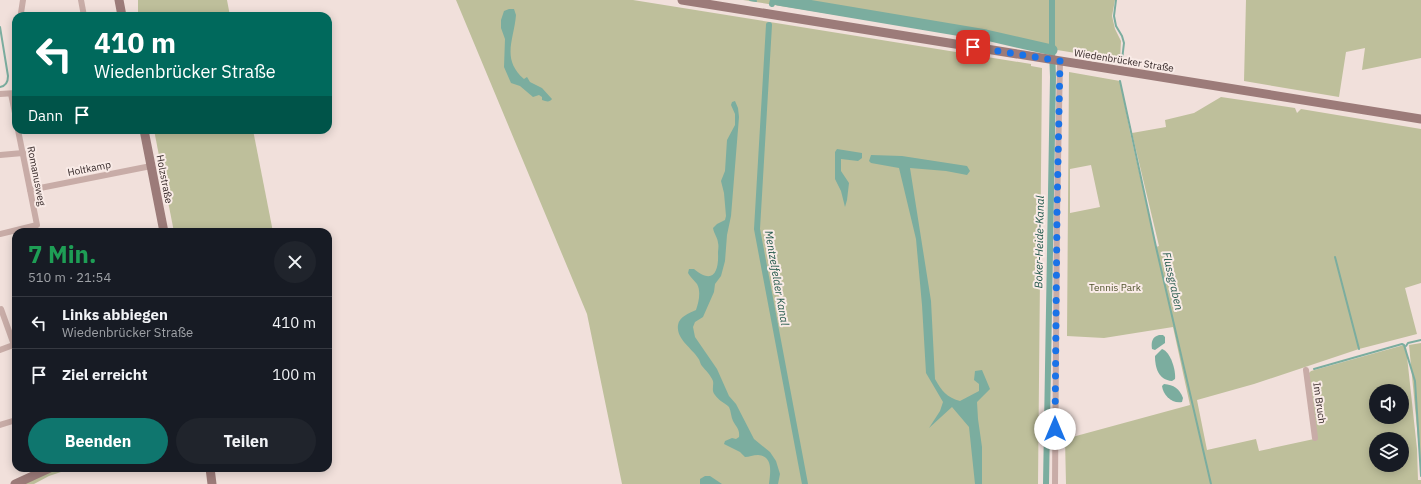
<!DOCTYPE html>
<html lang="de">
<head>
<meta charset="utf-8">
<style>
  :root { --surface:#171b24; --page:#20242c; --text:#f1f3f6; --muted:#9ea1a6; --line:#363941; --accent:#0f766e }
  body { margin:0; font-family:"IBM Plex Sans",sans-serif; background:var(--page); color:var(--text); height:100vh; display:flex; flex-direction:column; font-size:15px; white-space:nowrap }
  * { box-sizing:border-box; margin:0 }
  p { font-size:13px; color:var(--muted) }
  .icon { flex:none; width:22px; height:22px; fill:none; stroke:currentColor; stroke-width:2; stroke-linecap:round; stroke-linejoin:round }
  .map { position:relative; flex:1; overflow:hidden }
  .panel { position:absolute; left:12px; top:228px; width:320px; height:244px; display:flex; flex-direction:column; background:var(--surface); border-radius:12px; box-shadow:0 2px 10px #0003 }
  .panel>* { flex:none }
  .banner { position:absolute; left:12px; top:12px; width:320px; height:122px; border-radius:12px; box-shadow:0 2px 10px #0003; background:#00695c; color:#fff; overflow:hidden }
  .buttons { position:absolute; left:1369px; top:384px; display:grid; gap:8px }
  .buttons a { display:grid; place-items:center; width:40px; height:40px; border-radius:50%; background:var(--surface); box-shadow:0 2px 10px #0003; font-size:20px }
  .pin { position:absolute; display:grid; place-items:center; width:34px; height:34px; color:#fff; margin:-17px; border-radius:8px; box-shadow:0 2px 6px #0006 }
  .me { position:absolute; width:44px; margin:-22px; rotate:0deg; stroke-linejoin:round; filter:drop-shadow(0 0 3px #0008) }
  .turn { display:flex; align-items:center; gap:14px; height:84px; padding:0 16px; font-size:18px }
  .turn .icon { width:52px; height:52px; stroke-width:2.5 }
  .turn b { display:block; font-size:28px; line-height:34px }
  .then { display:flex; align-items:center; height:38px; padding:0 16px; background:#0003; gap:8px; font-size:15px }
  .round { display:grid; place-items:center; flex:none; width:42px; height:42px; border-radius:21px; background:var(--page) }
  .headline { display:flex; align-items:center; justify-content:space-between; height:68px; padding:0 16px }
  h1 { font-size:24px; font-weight:700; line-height:30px; color:#1e9e55 }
  .action { display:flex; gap:8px; margin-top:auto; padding:8px 16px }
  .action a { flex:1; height:46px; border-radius:24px; background:var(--accent); color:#fff; font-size:16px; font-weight:700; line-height:46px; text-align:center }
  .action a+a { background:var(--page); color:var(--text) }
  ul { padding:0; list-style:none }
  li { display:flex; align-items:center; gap:12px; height:52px; padding:0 16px; border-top:1px solid var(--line) }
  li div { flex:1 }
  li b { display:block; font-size:15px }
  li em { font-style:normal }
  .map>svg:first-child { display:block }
</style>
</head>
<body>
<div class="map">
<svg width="1421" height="484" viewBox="0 0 1421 484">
  <rect width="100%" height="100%" fill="#f1e0db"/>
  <g fill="#bebf9b" fill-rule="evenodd">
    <path d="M138 0H227L230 16H138Z"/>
    <path d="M456 0H633L1031 64V66L1042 68 1038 484H622L587 314Z"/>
    <path d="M743 0H1115L1112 16 1115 29 1121 41 1120 60Z"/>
    <path d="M1246 0H1421V58L1362 70 1365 48 1346 52 1339 97 1244 81Z"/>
    <path d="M1069 72 1120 81 1130 132 1156 247 1159 246 1132 133 1166 127 1165 120 1194 113 1221 97 1295 108 1297 113 1301 109 1421 129V283L1405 288 1417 334 1359 349 1254 384 1197 400 1207 450 1256 439 1259 451 1314 439 1309 373 1311 371 1404 345 1406 347 1417 449 1418 480H1421V484H1066L1065 439 1190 405 1173 327 1104 338 1067 336ZM1091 165 1100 207 1070 213V169ZM1376 391H1402V417H1376ZM1376 439H1402V465H1376Z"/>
    <path d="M154 130H253L273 232H174Z"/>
    <path d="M1421 343V470L1409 345Z"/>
    <path d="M57 468H73L49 476 34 484H22Z"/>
  </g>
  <g fill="#7bad9f">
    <path d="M509 9H514L516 15C514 40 501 59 524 79L527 77 530 82 542 88 552 99C549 103 546 101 542 100V97L539 95 533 97 520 86 511 83 504 67 505 39 501 28V20L504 11Z"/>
    <path d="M735 101 738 108 739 117 731 216 727 235 725 261 721 276 715 284 714 292 703 317 695 322 693 327 695 337 717 369 729 396 736 404 754 439 770 452 776 461 780 474 778 484H769C770 474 774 456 758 455 753 455 749 457 745 457L740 452 724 444 725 441 732 438 736 439 739 437C740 429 736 427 733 421 731 417 731 411 729 407 725 403 719 401 715 395 711 390 714 386 713 381 710 374 706 371 702 366 700 364 700 360 698 358 692 348 676 339 678 325 679 317 689 313 696 310 699 302 701 291 697 284 694 280 690 277 688 273L689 269H694C713 285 719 272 718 253 718 250 719 246 718 243 718 238 714 234 713 228L717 224 725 220 726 216 724 193 721 181 725 171 727 140 735 125V114L731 105 732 102Z"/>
    <path d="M837 149 862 153V158L858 161 841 159V171L849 183 847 200 845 207 841 191 835 179V152Z"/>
    <path d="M871 155 902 156 967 166 970 171 967 175 946 171 910 168 931 301 935 379C942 391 946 397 960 401L979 391V384L974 380 975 371 982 370 990 389 977 402 978 419 982 447V484H975L969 427 952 407 929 428 940 411 943 402 926 373 922 305 916 239 899 168 871 163 869 161Z"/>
    <path d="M1159 335H1163L1165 337V343L1155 350 1152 349C1151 342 1152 337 1159 335Z"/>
    <path d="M1162 349C1171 352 1176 371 1175 379L1172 381C1158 380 1155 367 1155 356Z"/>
    <path d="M1164 384C1174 385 1179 388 1183 398L1182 402C1172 404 1163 395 1162 386Z"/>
    <path d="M705 476H710L722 484H700V479Z"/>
  </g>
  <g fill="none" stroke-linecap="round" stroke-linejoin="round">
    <g stroke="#7bad9f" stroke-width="2">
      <path d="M750 0 756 1"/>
      <path d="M1116 0 1114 16 1116 26 1122 36 1124 43 1122 60"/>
      <path d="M0 27 8 76C8 82 6 86 0 87"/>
      <path d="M1120 81 1156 247 1211 484"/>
      <path d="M1335 257 1359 349"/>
      <path d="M1406 346 1408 343 1421 340"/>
      <path d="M1314 369 1402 344 1404 345 1415 381 1421 476"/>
    </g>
    <g stroke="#7bad9f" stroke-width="6">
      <path d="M772 4 773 0"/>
      <path d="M769 25 757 229 805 484"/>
      <path d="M1046 484 1053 77 1052 50V0"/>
    </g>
    <path stroke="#7bad9f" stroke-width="11" d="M778 0 986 35 1052 50"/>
    <g stroke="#c8aca7" stroke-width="6">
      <path d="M81 0 84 16"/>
      <path d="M22 16 21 13 23 0"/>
      <path d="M0 94 16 93"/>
      <path d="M11 94 16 118"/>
      <path d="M0 155 23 153"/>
      <path d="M30 190 151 166"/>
      <path d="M0 234 37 225 18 130"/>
      <path d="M1 309 14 345"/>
      <path d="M0 350 16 344"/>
      <path d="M1306 370 1315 438"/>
      <path d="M0 425 16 420"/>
      <path d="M1055 484 1057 213 1060 61"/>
    </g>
    <g stroke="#9c7b79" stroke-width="9">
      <path d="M119 0 122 16"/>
      <path d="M682 0 1421 119"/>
      <path d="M144 130 164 232"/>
      <path d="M210 468 212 484"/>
      <path d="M15 484 50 468"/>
    </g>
  </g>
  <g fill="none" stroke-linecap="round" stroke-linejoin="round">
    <path stroke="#1a73e8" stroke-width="7" stroke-dasharray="0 12.6" d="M973 47 1060 61 1057 213 1055 429"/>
  </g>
  <g text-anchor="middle" stroke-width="4" stroke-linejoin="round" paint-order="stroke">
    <g font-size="10" fill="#352828" stroke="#f9ebe7">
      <text transform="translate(1124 60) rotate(9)" y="4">Wiedenbrücker Straße</text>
      <text transform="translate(89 168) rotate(-11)" y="4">Holtkamp</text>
      <text transform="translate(37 176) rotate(79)" y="4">Romanusweg</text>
      <text transform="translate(165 179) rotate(79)" y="4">Holzstraße</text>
      <text transform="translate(1320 403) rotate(82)" y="4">Im Bruch</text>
    </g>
    <g font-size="10" fill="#50532c" stroke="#f9ebe7">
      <text x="1115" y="291">Tennis Park</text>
    </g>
    <g font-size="11" font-style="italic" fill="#1e5548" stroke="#f9ebe7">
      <text transform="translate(1039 242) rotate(-89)" y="4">Boker-Heide-Kanal</text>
      <text transform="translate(777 278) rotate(80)" y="4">Mentzelfelder Kanal</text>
      <text transform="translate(1173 281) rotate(77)" y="4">Flussgraben</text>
    </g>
  </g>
</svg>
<div class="buttons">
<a><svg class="icon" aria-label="sound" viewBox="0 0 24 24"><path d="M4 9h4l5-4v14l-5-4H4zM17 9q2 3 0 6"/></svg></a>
<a><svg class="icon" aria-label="layers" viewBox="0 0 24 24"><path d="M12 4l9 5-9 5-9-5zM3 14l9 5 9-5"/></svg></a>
</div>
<div class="pin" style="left:973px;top:47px;background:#d93025"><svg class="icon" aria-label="arrive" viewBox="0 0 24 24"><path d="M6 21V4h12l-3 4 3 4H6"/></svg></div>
<svg class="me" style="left:1055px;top:429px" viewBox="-20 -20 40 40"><circle r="19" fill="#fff"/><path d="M0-13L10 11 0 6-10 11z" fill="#1a73e8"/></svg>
<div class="banner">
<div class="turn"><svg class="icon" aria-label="left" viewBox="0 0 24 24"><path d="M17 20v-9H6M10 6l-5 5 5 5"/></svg><div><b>410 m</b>Wiedenbrücker Straße</div></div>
<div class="then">Dann<svg class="icon" aria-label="arrive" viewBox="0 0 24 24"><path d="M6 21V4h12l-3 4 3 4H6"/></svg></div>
</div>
<section class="panel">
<div class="headline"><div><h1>7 Min.</h1><p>510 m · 21:54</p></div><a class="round"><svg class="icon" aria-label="close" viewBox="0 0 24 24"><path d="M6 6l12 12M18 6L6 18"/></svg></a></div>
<ul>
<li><svg class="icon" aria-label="left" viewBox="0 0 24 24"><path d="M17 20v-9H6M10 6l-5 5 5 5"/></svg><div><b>Links abbiegen</b><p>Wiedenbrücker Straße</p></div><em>410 m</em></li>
<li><svg class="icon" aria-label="arrive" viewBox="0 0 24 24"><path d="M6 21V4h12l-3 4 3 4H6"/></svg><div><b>Ziel erreicht</b></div><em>100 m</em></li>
</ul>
<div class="action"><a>Beenden</a><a>Teilen</a></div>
</section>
</div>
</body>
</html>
